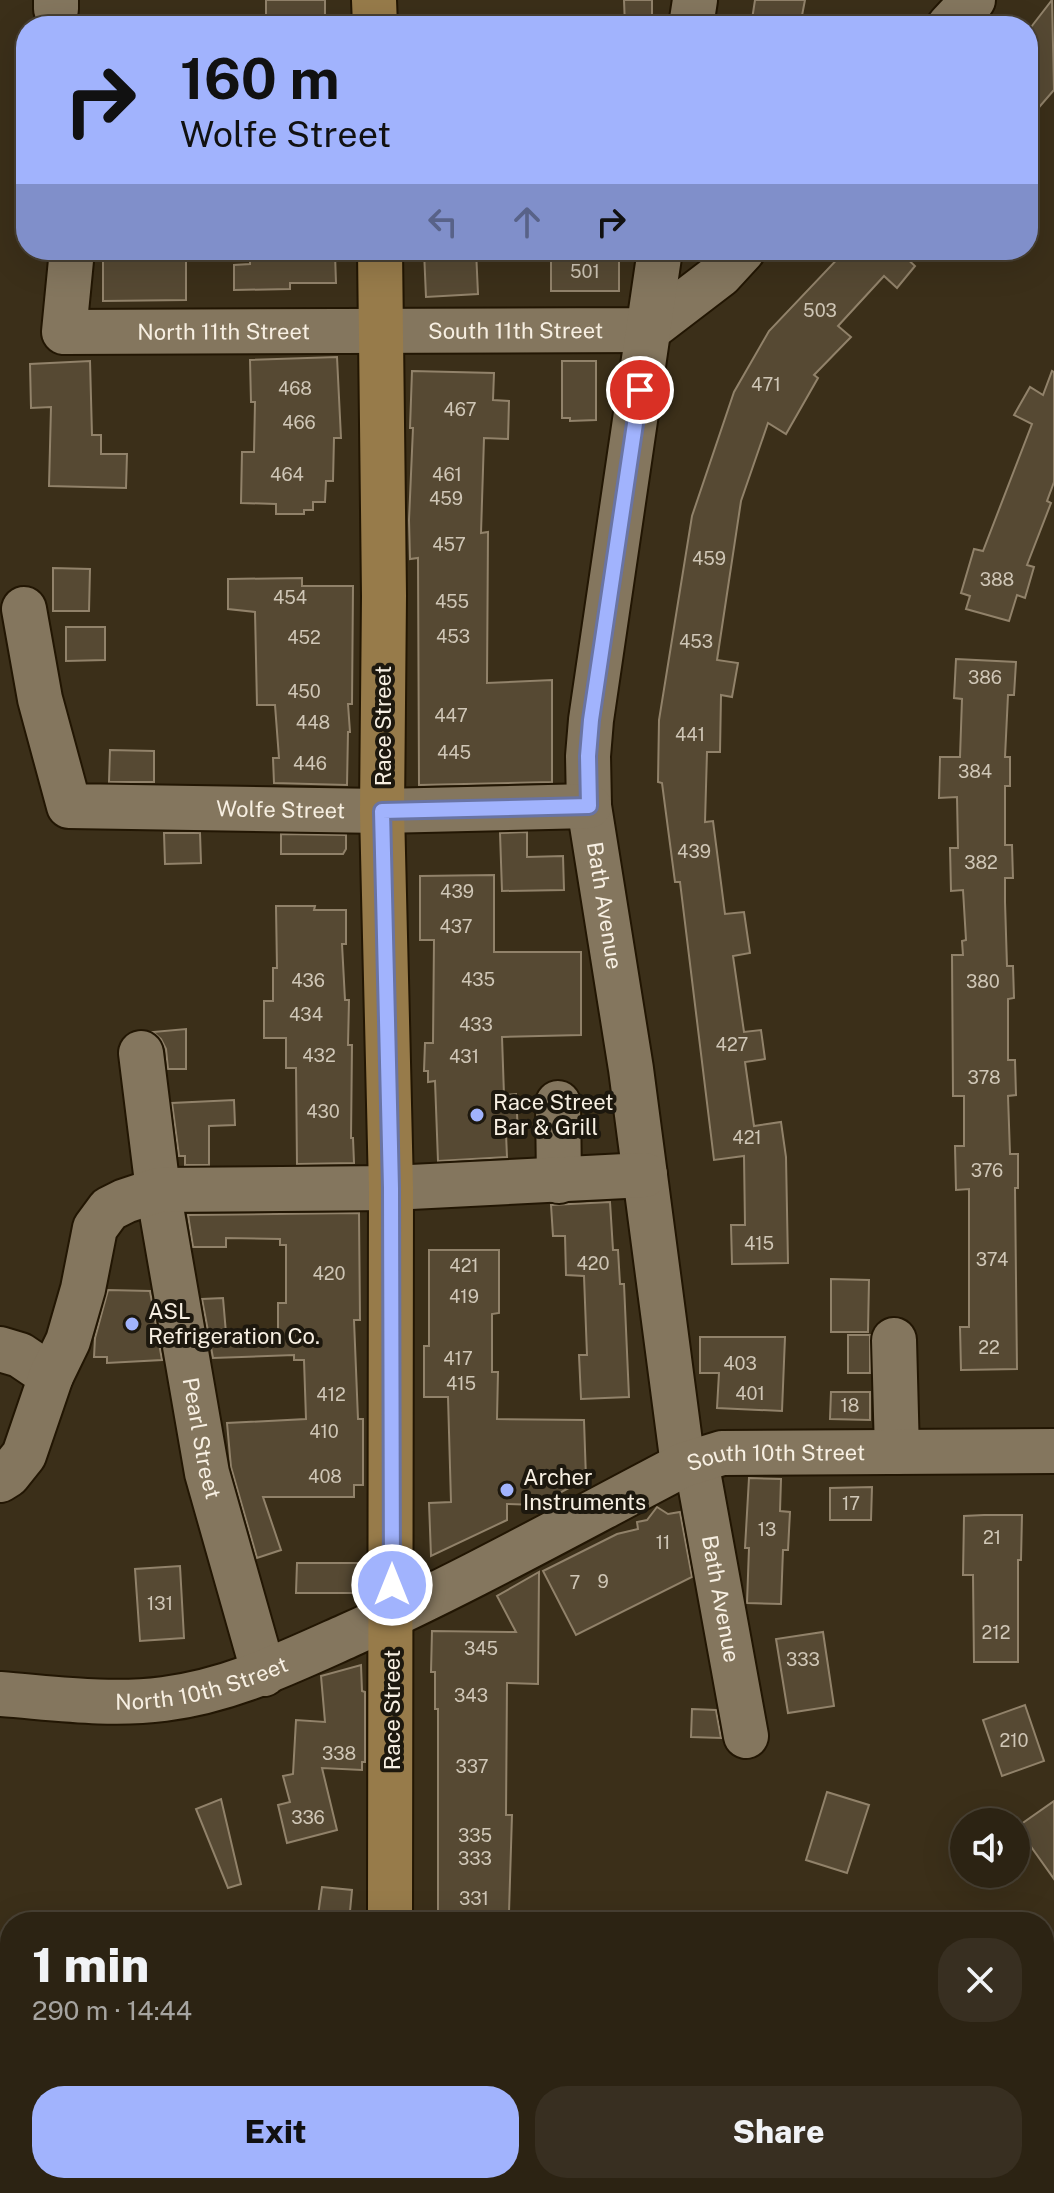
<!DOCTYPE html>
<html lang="en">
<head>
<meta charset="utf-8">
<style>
  :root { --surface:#2c2313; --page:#382f21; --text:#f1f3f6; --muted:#a6a4a0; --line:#484033; --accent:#a1b3fd }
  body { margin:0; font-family:"Public Sans",sans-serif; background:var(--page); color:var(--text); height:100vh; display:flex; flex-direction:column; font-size:30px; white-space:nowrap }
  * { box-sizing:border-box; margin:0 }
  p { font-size:26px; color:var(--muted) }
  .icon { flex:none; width:44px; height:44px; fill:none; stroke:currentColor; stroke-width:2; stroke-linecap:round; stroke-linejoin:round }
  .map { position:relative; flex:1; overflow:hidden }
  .side { position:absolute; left:0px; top:1912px; width:1054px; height:282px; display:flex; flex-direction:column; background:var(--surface); border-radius:32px 32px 0 0; box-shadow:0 8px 32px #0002,0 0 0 2px var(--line) }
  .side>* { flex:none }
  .hud { position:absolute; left:16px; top:16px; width:1022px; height:244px; border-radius:32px; box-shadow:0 8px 32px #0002,0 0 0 2px var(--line); background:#a1b3fd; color:#111; overflow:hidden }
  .tools { position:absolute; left:950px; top:1808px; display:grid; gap:16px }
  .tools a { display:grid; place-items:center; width:80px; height:80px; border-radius:50%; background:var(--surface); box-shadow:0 8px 32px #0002,0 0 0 2px var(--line); font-size:40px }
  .pin { position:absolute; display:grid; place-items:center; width:68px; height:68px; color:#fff; margin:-34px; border:4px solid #fff; border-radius:50%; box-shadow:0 2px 8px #0007 }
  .me { position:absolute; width:88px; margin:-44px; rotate:0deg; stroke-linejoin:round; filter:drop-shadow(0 0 6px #0008) }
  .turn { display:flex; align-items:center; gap:28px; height:168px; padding:0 32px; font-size:36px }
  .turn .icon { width:104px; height:104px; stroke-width:2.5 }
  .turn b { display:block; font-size:56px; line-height:68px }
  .lanes { display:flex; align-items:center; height:76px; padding:0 32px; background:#0003; justify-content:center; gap:40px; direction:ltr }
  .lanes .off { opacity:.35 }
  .round { display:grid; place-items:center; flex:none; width:84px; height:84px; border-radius:32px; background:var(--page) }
  .summary { display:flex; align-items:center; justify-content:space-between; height:136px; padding:0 32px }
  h1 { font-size:48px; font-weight:800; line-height:60px }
  .cta { display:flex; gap:16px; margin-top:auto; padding:16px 32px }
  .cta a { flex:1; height:92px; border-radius:32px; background:var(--accent); color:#111; font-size:32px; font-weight:800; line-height:92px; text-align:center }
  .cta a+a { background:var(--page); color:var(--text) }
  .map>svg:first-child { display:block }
</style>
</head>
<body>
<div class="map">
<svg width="1054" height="2193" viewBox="0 0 1054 2193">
  <rect width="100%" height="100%" fill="#3b2f19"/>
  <path fill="#453519" d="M0 2004 10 2006V2184H146L144 2193H0Z"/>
  <g fill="#564933" stroke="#91826a" stroke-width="2">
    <rect x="266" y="0" width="59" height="26"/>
    <path d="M624 0H652V26H625Z"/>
    <path d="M755 0H805L800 26H751Z"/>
    <path d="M1052 0 1054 90 1028 120V31Z"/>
    <path d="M476 250 478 294 426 297 424 251Z"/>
    <path d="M846 250H908L903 255 915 266 897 288 884 276 838 326 851 337 814 375 818 378 786 434 768 423 741 501 717 660 738 663 732 697 721 695 720 752H707L705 822 713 821 725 914 744 912 750 953 733 956 744 1032 761 1030 765 1059 745 1062 754 1126 781 1122 786 1157 788 1263 732 1264 731 1225H745L744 1156 714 1160 680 882H675L662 783 658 782 659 720 692 516 734 392 769 331Z"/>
    <rect x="551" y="253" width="68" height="38"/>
    <path d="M335 254 336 283H290V289L234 290V265L250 264V255Z"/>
    <path d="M186 258V300L103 301V259Z"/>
    <path d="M337 357 341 438H334L333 481H326L325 502H313V510H304V514H276V504L241 503 242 452H254L255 402H251L250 360Z"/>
    <path d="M90 361 92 435H101V454H127L126 488 49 486 51 407 31 408 30 364Z"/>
    <path d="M562 361H596V420L570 421V418H562Z"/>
    <path d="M412 371 494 373 493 400 509 401 508 439 484 438 481 533 488 532 487 683 552 680V782L419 785 418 558 410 559 409 520 413 428H410Z"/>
    <path d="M1052 371 1054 372V482L1047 501 1051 503 1027 565 1034 567 1025 598 1017 595 1009 621 966 609 970 596 961 593 974 549 983 551 1032 424 1014 415 1030 387 1043 395Z"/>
    <path d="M53 568 90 569 89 611H53Z"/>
    <path d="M302 578V586H353L352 704H348L350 732H348L347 785 274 783 273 758H279L275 705H257L255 612 228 609V579Z"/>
    <path d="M66 627H105V660L66 661Z"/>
    <path d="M956 659 1016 662 1014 695H1008L1005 757H1010V786H1005V845H1012L1013 878H1005V902L1007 966H1013L1014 998 1008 999V1060H1015L1016 1095 1008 1096 1010 1154H1018V1188H1015L1017 1369 961 1370 960 1327H969V1189L956 1190 955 1146H964V1096H953L952 955H963L962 941 966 940 963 890 951 891 950 848H958L957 797 939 798 940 757H960L962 699 954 698Z"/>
    <path d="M110 750 154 751V782H109Z"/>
    <path d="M527 832V857L563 856 564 890 502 891 500 833Z"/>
    <path d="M164 833H200L201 863 165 864Z"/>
    <path d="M281 834 346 835V849L343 854H281Z"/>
    <path d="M494 875V952H581V1035L502 1037 504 1095 516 1094 518 1133H506L507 1157 438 1161 435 1081 428 1082V1071H424L425 1043H433L434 940H420V876Z"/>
    <path d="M276 906H315L314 910H346V944H342L345 1000H349L348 1045H352L351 1138H353L354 1163 297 1164 296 1068H286V1038H264V1001H273V968H277Z"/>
    <path d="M186 1029V1069H168L166 1049 161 1039 153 1032Z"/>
    <path d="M234 1100 235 1125 209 1126V1165H185V1156H179L172 1103Z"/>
    <path d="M610 1202 613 1250H618L620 1284H624L629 1397 581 1399 579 1355H587L584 1276 566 1275 565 1236H553L551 1205Z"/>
    <path d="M359 1213 360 1320H354L358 1419H363V1485H354V1497H263L281 1550 257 1558 231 1467 227 1423 306 1419 304 1360H294V1355L213 1358 202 1299 223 1298 226 1333 278 1331V1303H286V1245H280V1239L226 1238V1247H193L188 1215Z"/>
    <path d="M429 1250H499V1313L492 1314V1372H498L497 1419 584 1420 586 1479 537 1505 507 1504V1520L431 1556 429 1503 451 1502 448 1397H424V1346H429Z"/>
    <path d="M831 1279 869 1280 868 1332H831Z"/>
    <path d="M108 1290 150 1291 162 1360 107 1363V1357H94L95 1338Z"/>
    <rect x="848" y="1335" width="22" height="38"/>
    <path d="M700 1337H785L782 1411 717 1408 719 1373H700Z"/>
    <path d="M831 1392H870V1420L830 1419Z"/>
    <path d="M749 1478 781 1479 780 1511 790 1512 788 1550H783L781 1604 747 1603 749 1548H745Z"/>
    <path d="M872 1487 871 1520H830V1488Z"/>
    <path d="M657 1507 668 1514 680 1512 692 1577 576 1635 543 1571 617 1534 638 1529 637 1522 647 1520Z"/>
    <path d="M984 1515H1022L1021 1560H1018V1662H974L973 1575H963L964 1516Z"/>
    <path d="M297 1563H365V1593H296Z"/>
    <path d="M180 1566 184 1638 140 1641 135 1569Z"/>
    <path d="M539 1572 538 1684 507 1683 506 1815H512L509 1912H495V1922H438V1709H435V1672H431L432 1631 516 1632 497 1596Z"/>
    <path d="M823 1632 834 1706 788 1713 776 1639Z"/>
    <path d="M361 1665 362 1691 365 1692V1762H362V1770L322 1768 337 1830 287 1843 278 1805 290 1802 283 1776 293 1774 296 1720 325 1722 321 1676Z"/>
    <path d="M1025 1705 1044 1761 1002 1776 983 1720Z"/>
    <path d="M692 1709 716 1710 721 1738 691 1737Z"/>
    <path d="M827 1792 869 1805 847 1873 806 1860Z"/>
    <path d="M221 1799 241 1884 228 1888 196 1809Z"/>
    <path d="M1054 1801V1879L1017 1827Z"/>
    <path d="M322 1887 352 1890 349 1922H317Z"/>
  </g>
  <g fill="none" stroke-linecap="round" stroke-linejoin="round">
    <defs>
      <g id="minor">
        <path d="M56 9V0"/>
        <path d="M691 26 695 0"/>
        <path d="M949 26 973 0"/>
        <path id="s1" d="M72 250 64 332 648 330 720 275 743 250"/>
        <path id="s2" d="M660 250 591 720 588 756 589 806 631 1069 683 1465"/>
        <path id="s3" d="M24 609 40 699 69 806 382 811 589 806"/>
        <path id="s4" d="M141 1053 158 1190 207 1473 264 1674"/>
        <path d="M558 1103 559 1181"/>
        <path d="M894 1340 897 1452"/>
        <path d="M0 1349 20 1355 51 1376"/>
        <path id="s5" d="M696 1461 746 1736"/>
        <path d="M0 1480 8 1475 24 1455 51 1376 68 1341 83 1289 95 1228 109 1209 125 1201 158 1190 391 1188 645 1175"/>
        <path id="s6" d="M0 1694C54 1698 109 1706 164 1699 229 1691 287 1663 347 1636 461 1585 572 1523 683 1465L722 1453 1054 1451"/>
        <path d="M548 2184 549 2193"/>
      </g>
      <g id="major">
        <path d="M374 0 375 26"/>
        <path d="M380 250 384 596 382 811 391 1188 390 1922"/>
        <path d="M392 2184 393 2193"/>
      </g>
    </defs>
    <use href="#minor" stroke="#221603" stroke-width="48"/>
    <use href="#major" stroke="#221603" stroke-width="48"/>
    <use href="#minor" stroke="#84765e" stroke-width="44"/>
    <use href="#major" stroke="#977b4a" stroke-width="44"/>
  </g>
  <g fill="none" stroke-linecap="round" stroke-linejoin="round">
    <defs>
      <path id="route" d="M392 1585 391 1188 382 811 589 806 588 756 591 720 640 390"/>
    </defs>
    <use href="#route" stroke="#6974a4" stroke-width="20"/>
    <use href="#route" stroke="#a1b3fd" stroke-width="14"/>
  </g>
  <g fill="#a1b3fd" stroke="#1d180e" stroke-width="3">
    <circle cx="477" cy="1115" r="8"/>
    <circle cx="132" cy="1324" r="8"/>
    <circle cx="507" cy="1490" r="8"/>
  </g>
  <g text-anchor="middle" stroke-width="8" stroke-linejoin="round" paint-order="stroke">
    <g font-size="18" fill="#cfc6b6">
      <text x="585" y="278">501</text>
      <text x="820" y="317">503</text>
      <text x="766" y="391">471</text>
      <text x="295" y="395">468</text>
      <text x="460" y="416">467</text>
      <text x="299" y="429">466</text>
      <text x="287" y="481">464</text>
      <text x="447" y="481">461</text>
      <text x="446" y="505">459</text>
      <text x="449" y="551">457</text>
      <text x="709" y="565">459</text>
      <text x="997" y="586">388</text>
      <text x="290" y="604">454</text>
      <text x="452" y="608">455</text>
      <text x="453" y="643">453</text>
      <text x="304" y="644">452</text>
      <text x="696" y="648">453</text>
      <text x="985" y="684">386</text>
      <text x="304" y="698">450</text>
      <text x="451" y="722">447</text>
      <text x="313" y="729">448</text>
      <text x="690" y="741">441</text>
      <text x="454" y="759">445</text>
      <text x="310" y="770">446</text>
      <text x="975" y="778">384</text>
      <text x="694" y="858">439</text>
      <text x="981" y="869">382</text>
      <text x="457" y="898">439</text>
      <text x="456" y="933">437</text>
      <text x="478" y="986">435</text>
      <text x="308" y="987">436</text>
      <text x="983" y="988">380</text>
      <text x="306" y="1021">434</text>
      <text x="476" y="1031">433</text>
      <text x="732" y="1051">427</text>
      <text x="319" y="1062">432</text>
      <text x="464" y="1063">431</text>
      <text x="984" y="1084">378</text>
      <text x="323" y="1118">430</text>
      <text x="747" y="1144">421</text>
      <text x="987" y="1177">376</text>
      <text x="759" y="1250">415</text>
      <text x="992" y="1266">374</text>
      <text x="593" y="1270">420</text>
      <text x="464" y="1272">421</text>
      <text x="329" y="1280">420</text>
      <text x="464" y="1303">419</text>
      <text x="989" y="1354">22</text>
      <text x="458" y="1365">417</text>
      <text x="740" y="1370">403</text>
      <text x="461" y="1390">415</text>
      <text x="750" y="1400">401</text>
      <text x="331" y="1401">412</text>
      <text x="850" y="1412">18</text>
      <text x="324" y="1438">410</text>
      <text x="325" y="1483">408</text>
      <text x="851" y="1510">17</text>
      <text x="767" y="1536">13</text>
      <text x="992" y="1544">21</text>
      <text x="663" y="1549">11</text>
      <text x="603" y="1588">9</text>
      <text x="575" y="1589">7</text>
      <text x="160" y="1610">131</text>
      <text x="996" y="1639">212</text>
      <text x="481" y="1655">345</text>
      <text x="803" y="1666">333</text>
      <text x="471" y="1702">343</text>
      <text x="1014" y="1747">210</text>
      <text x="339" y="1760">338</text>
      <text x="472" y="1773">337</text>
      <text x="308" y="1824">336</text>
      <text x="475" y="1842">335</text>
      <text x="475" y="1865">333</text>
      <text x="474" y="1905">331</text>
    </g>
    <g font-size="22" fill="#f7efe2" stroke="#1d180e">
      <text dy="8" stroke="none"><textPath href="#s1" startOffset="242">North 11th Street</textPath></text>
      <text dy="8" stroke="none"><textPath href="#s1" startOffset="534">South 11th Street</textPath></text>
      <text transform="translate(383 726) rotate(-90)" y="8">Race Street</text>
      <text dy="8" stroke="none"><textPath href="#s3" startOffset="414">Wolfe Street</textPath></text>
      <text dy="8" stroke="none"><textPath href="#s2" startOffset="662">Bath Avenue</textPath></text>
      <text dy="8" stroke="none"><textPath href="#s4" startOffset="390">Pearl Street</textPath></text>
      <text dy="8" stroke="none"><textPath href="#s6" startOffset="830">South 10th Street</textPath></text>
      <text dy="8" stroke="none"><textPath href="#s5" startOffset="140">Bath Avenue</textPath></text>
      <text dy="8" stroke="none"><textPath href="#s6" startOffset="204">North 10th Street</textPath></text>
      <text transform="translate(392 1710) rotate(-90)" y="8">Race Street</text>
    </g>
    <g font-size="22" fill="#f7efe2" stroke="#1d180e" text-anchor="start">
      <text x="493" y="1110">Race Street<tspan x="493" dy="25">Bar &amp; Grill</tspan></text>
      <text x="148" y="1319">ASL<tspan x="148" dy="25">Refrigeration Co.</tspan></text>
      <text x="523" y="1485">Archer<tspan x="523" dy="25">Instruments</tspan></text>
    </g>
  </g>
</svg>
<div class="tools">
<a><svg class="icon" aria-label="sound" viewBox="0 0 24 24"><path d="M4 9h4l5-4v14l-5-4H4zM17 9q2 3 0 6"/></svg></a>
</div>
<div class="pin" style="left:640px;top:390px;background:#d93025"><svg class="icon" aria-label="arrive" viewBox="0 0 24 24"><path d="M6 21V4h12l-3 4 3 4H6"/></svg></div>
<svg class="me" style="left:392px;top:1585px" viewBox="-20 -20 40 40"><circle r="17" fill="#a1b3fd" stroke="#fff" stroke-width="3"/><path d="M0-11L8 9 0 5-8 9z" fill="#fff"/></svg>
<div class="hud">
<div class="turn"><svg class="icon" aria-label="right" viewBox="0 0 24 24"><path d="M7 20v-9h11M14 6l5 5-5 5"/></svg><div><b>160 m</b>Wolfe Street</div></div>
<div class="lanes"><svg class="icon off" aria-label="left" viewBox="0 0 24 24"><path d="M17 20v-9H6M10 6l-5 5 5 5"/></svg><svg class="icon off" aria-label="ahead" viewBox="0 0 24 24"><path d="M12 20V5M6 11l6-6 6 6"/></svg><svg class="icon" aria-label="right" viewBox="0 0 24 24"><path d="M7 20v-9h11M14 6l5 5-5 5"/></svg></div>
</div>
<section class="side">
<div class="summary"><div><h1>1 min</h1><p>290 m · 14:44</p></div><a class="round"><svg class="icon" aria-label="close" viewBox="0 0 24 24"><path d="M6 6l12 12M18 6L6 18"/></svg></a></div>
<div class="cta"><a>Exit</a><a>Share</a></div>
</section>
</div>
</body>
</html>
